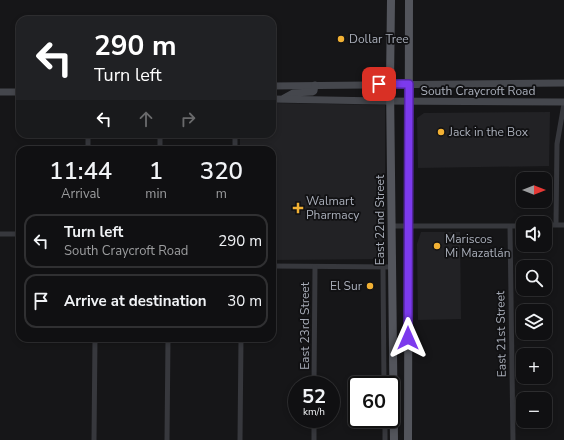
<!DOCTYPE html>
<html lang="en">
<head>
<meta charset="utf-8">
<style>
  :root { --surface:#101012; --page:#19191b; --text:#f1f3f6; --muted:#9c9d9f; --line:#303032 }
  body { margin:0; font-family:"Nunito Sans",sans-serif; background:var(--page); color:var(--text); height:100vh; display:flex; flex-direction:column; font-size:15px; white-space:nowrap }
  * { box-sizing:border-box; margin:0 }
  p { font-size:13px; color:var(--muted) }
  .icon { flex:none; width:22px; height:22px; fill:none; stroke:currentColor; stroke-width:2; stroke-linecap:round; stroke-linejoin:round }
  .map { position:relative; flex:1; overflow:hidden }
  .sheet { position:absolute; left:16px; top:146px; width:260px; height:196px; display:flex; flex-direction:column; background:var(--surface); border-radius:12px; box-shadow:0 2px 6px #0003,0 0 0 1px var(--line) }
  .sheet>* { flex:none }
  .banner { position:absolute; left:16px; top:16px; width:260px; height:122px; border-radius:12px; box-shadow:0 2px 6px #0003,0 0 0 1px var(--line); background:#202124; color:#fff; overflow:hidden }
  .needle { width:26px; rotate:90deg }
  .fabs { position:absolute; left:516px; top:172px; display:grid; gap:8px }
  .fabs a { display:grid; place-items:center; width:36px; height:36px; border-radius:8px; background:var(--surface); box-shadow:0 2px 6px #0003,0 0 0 1px var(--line); font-size:20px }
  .speed { position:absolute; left:288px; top:376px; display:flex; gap:8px; font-size:20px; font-weight:700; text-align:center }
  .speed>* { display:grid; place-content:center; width:52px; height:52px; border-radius:50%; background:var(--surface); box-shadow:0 2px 6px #0003,0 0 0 1px var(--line); line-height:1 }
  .speed small { font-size:10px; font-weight:400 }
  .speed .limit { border:2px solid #111; border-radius:6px; background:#fff; color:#111 }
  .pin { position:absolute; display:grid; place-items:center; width:34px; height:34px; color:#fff; margin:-17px; border-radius:8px; box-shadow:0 2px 6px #0006 }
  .me { position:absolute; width:44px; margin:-22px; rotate:0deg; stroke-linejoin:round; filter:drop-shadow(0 0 3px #0008) }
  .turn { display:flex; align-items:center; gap:14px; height:84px; padding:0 12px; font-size:18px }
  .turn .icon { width:52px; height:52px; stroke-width:2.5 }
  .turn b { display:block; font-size:28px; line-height:34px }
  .lanes { display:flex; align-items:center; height:38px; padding:0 12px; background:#0003; justify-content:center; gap:20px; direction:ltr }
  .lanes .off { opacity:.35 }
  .eta { display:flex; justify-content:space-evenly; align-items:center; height:68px; text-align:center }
  .eta b { font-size:24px; font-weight:600; line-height:28px }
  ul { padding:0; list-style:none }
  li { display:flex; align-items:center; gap:12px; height:54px; margin:0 8px 6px; padding:0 4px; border:2px solid var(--line); border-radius:12px }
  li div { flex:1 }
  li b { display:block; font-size:15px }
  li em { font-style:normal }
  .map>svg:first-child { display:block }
</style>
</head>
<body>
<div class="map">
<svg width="564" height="440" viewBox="0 0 564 440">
  <rect width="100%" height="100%" fill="#161618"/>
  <g fill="#222225">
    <path d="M272 103 385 105V259L272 260V150H240V134H272Z"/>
    <path d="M550 112 549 166 418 168 417 118 424 113Z"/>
    <path d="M421 232H460L461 319 418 320 417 244Z"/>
  </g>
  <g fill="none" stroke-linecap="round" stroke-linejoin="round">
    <g stroke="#37383d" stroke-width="5">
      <path d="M160 134V150"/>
      <path d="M235 134V150"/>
      <path d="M88 150V134"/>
      <path d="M556 224 557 144 564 104"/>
      <path d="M545 225H564"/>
      <path d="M392 226H523"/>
      <path d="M510 227 513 440"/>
      <path d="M0 234H20"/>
      <path d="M272 266 392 267"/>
      <path d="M383 267 384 385"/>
      <path d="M314 385 315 267"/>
      <path d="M385 419V440"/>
      <path d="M94 440 95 338"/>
      <path d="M167 440 168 338"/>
      <path d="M240 440 241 338"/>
      <path d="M314 440V419"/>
    </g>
    <g stroke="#45474d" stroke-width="7">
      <path d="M272 86 564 83"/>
      <path d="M0 92H20"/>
      <path d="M284 98 293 93 312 92 314 91 315 85"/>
      <path d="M272 99 380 101 564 102"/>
    </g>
    <g stroke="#53555c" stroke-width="8">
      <path d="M391 0 390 84 394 440"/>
      <path d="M408 440 409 0"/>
    </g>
  </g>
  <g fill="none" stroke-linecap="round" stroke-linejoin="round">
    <defs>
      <path id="route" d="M379 84H409L408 338"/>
    </defs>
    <use href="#route" stroke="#51269a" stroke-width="10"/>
    <use href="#route" stroke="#7c3aed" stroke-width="7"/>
  </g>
  <g fill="#f2b134" stroke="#111113" stroke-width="1.5">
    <circle cx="341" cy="39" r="4"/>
    <circle cx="441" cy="132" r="4"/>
    <path d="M296 202h4v4h4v4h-4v4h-4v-4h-4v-4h4z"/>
    <circle cx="437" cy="246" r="4"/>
    <circle cx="370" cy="286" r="4"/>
  </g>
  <g text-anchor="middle" stroke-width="3.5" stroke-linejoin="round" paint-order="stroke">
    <g font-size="12" fill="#a8adb8" stroke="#111113" text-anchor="start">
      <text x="349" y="43">Dollar Tree</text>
      <text x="449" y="136">Jack in the Box</text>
      <text x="306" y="205">Walmart<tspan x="306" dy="14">Pharmacy</tspan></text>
      <text x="445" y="243">Mariscos<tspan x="445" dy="14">Mi Mazatlán</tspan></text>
      <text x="362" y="290" text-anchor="end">El Sur</text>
    </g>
    <g font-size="12" fill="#a8adb8" stroke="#111113">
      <text x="478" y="95">South Craycroft Road</text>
      <text transform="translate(380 220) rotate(-90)" y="4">East 22nd Street</text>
      <text transform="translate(305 326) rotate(-90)" y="4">East 23rd Street</text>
      <text transform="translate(501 334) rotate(-91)" y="4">East 21st Street</text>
    </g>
  </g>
</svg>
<div class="fabs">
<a><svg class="needle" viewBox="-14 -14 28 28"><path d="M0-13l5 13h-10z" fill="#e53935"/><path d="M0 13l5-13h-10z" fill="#9c9d9f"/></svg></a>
<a><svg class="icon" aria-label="sound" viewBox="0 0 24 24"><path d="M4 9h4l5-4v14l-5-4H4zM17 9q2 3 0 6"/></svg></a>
<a><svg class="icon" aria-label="search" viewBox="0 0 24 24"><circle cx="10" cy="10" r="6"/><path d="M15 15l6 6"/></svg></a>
<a><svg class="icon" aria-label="layers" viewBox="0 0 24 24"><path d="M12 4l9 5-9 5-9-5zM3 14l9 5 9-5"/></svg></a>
<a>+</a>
<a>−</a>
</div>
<div class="speed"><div>52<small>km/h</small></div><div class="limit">60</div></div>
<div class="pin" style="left:379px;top:84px;background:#d93025"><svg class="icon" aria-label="arrive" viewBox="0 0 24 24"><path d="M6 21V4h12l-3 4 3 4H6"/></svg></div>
<svg class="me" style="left:408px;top:338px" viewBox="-20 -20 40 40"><path d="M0-17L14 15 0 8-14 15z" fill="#7c3aed" stroke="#fff" stroke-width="4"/></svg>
<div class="banner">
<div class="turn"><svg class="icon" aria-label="left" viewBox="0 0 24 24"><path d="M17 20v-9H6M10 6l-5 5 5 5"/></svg><div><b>290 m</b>Turn left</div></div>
<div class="lanes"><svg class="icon" aria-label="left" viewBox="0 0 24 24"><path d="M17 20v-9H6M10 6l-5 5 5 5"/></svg><svg class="icon off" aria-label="ahead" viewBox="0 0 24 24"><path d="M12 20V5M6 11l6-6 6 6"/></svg><svg class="icon off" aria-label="right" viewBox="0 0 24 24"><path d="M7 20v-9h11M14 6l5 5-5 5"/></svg></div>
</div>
<section class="sheet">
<div class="eta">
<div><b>11:44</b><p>Arrival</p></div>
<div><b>1</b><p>min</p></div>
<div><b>320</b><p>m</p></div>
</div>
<ul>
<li><svg class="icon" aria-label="left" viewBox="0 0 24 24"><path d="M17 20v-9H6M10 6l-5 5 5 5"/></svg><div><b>Turn left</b><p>South Craycroft Road</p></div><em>290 m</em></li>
<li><svg class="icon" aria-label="arrive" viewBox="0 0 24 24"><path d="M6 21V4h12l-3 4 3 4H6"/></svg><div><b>Arrive at destination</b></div><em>30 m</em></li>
</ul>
</section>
</div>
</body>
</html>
